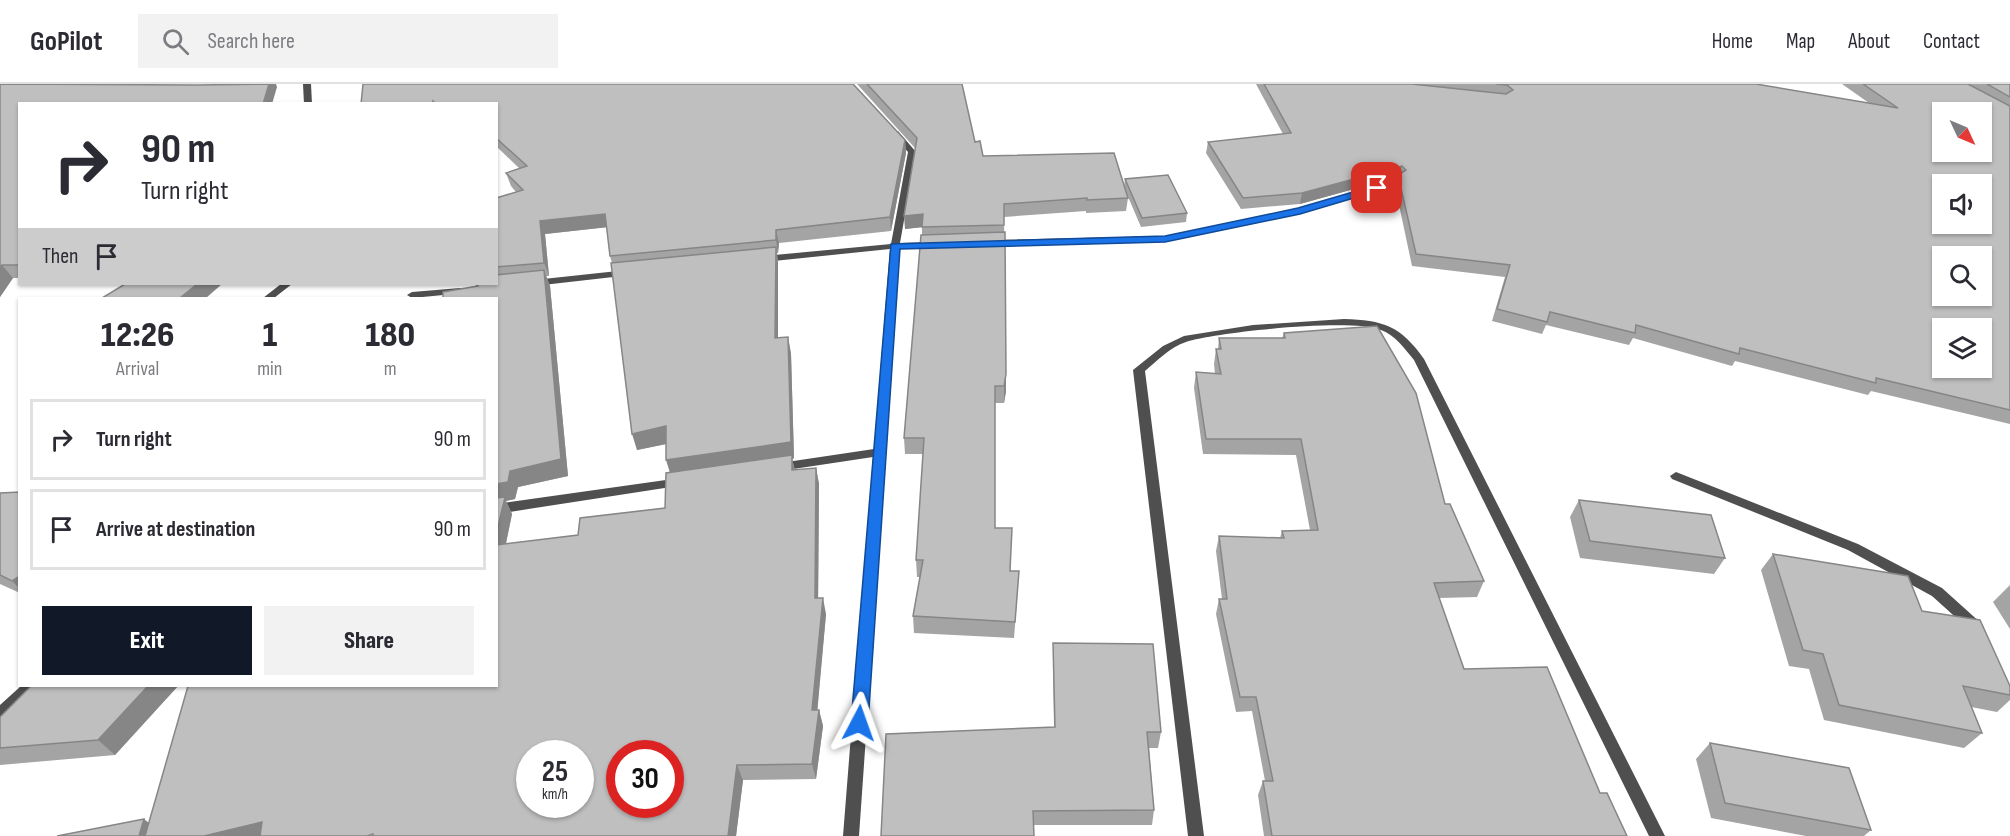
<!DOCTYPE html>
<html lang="en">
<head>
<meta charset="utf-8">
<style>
  :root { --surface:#fff; --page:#f2f2f3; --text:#2b2b33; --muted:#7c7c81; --line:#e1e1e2; --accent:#111827 }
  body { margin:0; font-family:"Sofia Sans Condensed",sans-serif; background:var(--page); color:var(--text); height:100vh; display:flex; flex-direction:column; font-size:22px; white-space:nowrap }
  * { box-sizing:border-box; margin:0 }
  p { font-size:20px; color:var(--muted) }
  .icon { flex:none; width:33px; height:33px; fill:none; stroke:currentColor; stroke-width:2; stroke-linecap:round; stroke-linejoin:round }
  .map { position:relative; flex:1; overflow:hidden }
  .details { position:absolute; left:18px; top:213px; width:480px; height:390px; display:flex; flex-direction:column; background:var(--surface); border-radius:0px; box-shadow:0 2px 4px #0004 }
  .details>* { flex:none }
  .top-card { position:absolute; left:18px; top:18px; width:480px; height:183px; border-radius:0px; box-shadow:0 2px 4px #0004; background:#fff; color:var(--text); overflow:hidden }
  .needle { width:39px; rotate:134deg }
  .buttons { position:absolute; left:1932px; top:18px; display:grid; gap:12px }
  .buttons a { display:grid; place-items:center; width:60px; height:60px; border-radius:0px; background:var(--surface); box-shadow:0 2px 4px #0004; font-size:30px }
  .speed { position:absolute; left:516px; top:656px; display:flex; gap:12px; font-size:30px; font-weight:700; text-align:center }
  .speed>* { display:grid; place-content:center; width:78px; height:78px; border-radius:50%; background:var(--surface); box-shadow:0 2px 4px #0004; line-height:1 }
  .speed small { font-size:15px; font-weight:400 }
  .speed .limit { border:9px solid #d22; background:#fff; color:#111 }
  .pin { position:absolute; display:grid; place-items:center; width:51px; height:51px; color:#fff; margin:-26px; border-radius:12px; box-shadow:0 3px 9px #0006 }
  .me { position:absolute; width:66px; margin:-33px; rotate:4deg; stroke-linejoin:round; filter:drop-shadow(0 0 4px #0008) }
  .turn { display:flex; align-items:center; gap:21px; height:126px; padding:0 24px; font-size:27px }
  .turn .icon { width:78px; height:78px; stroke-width:2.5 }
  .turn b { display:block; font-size:42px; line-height:51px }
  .then { display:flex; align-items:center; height:57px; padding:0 24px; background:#0003; gap:12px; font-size:22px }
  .eta { display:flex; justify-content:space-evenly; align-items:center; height:102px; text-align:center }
  .eta b { font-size:36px; font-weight:800; line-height:42px }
  .action { display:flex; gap:12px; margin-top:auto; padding:12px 24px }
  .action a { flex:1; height:69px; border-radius:0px; background:var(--accent); color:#fff; font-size:24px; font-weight:800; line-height:69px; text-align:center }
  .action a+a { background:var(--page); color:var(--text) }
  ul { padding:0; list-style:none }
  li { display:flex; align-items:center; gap:18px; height:81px; margin:0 12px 9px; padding:0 12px; border:3px solid var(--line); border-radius:0px }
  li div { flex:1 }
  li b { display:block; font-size:22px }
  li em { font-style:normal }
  header { display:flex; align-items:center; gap:36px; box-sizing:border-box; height:84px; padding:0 30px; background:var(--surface); border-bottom:2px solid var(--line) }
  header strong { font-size:28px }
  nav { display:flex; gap:33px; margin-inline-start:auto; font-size:21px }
  .search { width:420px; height:54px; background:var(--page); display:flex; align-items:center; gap:15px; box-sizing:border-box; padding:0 21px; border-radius:0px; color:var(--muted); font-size:22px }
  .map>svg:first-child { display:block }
</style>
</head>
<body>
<header>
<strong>GoPilot</strong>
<div class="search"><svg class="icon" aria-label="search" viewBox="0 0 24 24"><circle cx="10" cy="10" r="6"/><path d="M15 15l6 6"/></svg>Search here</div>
<nav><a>Home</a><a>Map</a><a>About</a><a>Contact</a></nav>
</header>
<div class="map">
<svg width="2010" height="752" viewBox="0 0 2010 752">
  <rect width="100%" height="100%" fill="#fff"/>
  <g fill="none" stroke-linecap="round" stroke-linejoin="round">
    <path fill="#4f4f4f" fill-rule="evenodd" d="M21 602H37L5 636 0 637V621Z"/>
    <g fill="#4f4f4f" fill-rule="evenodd">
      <path d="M303 0H311L312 20H304Z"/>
      <path d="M892 47H898L916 68 900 159 934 158 939 161 934 164 900 165 859 752H843L873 373 780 387 774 383 780 379 874 365 890 165 764 178 759 175 764 172 891 160 908 68 892 51Z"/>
      <path d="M1397 95 1401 98 1400 100 1300 130 1165 158 991 162 986 159 991 156 1165 152 1298 125Z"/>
      <path d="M627 186 632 189 631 191 534 202 529 199 534 196Z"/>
      <path d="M281 200H292L274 214H263Z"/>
      <path d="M460 204 465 207 464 209 412 214 407 211 412 208Z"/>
      <path d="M1344 235C1383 236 1401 242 1424 275L1665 752H1649L1414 276C1405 265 1395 251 1381 246 1352 234 1217 248 1186 258 1170 263 1157 277 1145 287L1204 752H1188L1133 286 1163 262 1184 252 1253 241Z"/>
      <path d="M1676 388 1858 460 1942 504 1982 540 1984 544 1982 548 1977 550 1972 548 1932 512 1848 466 1672 395 1670 392Z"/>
      <path d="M680 394 684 395 686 398 684 401 496 430V420Z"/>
    </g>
  </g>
  <g fill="#a4a4a4" fill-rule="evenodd">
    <path d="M0 0 277 3 20 20V194H13L0 213Z"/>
    <path d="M363 0H853L905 56 906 69 891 147 779 159 778 169H777L778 179V254L788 253 791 270 794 374 792 375 795 386 816 384 819 400 818 514 826 530 817 626H819L823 642 816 695 743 696 736 752H57L149 739 496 602 476 202 475 200H496V114L516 108 511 102 506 89 520 85 496 62V20H361ZM607 143 610 172 612 179 637 366 666 360 670 389 665 424 578 451 506 460 512 430 506 417 515 415 518 403 568 392 550 202 546 192H549L545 150Z"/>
    <path d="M857 0H962L975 58 983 72 1124 103 1125 95 1187 129 1186 138 1141 143 1126 108 1128 114 1126 127 1086 129V127L1004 133 1006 307 1004 319H995V444L1011 487 1018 504 1014 554 914 549 913 532 920 493H917L916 476 923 370H905L904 354 922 151V143L905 145 915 64Z"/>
    <path d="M1256 0H1756L1869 19 1842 0H2010V340L1871 307 1868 311 1735 277 1732 282 1633 254 1629 261 1546 241 1542 250 1492 237 1505 193 1412 182 1395 102 1397 93 1300 120 1241 125 1206 69 1208 58 1283 50Z"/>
    <path d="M1284 249 1445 420 1484 497 1477 513 1439 514 1464 585 1600 709 1627 752H1264L1258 711 1263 697H1265L1252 627 1236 628 1216 530 1219 515H1222L1216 467 1219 452 1280 454 1282 447 1310 446 1296 371 1203 370 1194 304 1196 288 1215 290 1214 280 1216 265H1218L1219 254H1282Z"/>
    <path d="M20 408V509L0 500V409Z"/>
    <path d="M1579 416 1725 474 1714 490 1580 474 1570 433Z"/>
    <path d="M1773 470 1922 527 2010 602V616L1997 628 1971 623 1982 649 1964 664 1824 636 1809 585 1789 582 1761 486Z"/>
    <path d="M2010 501V545L1993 518Z"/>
    <path d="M1053 559 1161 648 1158 664H1149L1154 726 1152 741H1033L881 752 1054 643 1053 575Z"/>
    <path d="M178 602 115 671 0 681V633Z"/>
    <path d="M1710 659 1871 746 1864 752H1806L1711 734 1696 675Z"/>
  </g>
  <g fill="#868686">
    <path d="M269 0H276L277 3 272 20H263Z"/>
    <path d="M905 56 906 69 891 147 890 133Z"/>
    <path d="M1402 82 1398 93V91L1397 93 1300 120 1302 109Z"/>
    <path d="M605 130 609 143 545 150 549 192 544 179 540 137Z"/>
    <path d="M923 130 924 143 905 145 904 132Z"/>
    <path d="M776 146 779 159 778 169 776 156Z"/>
    <path d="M776 163 778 179V271L775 254Z"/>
    <path d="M2 181 13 194 0 213V185Z"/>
    <path d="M544 186 550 202 568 392 518 403 515 415 506 417 512 430 502 477 496 466V400Z"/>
    <path d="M197 200H222L206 214H180Z"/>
    <path d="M788 253 791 270 794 374 792 375 795 387 671 392 666 376Z"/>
    <path d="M1006 290V307L1004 319V302Z"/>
    <path d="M666 342 671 359 637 366 632 350Z"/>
    <path d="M816 384 819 400 818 531 815 514Z"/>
    <path d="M20 492V505L12 497Z"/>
    <path d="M823 514 826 530 816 642 812 626Z"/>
    <path d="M148 602H178L115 671 98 656Z"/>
    <path d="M819 626 823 642 816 695 812 680Z"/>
    <path d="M737 681 743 696 736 752H728Z"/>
    <path d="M144 735 161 749V752H139Z"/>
    <path d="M262 738 276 752H204Z"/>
  </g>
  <g fill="#bfbfbf" stroke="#868686" stroke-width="1.5" fill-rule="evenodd">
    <path d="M0 0 198 1 269 0 263 20H20V181H2L0 185Z"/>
    <path d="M363 0H853L905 56 890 133 776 146V156L610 172 605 130 540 137 544 179 496 183V114L523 106 506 89 527 82 496 54V20H436L433 17V20H361Z"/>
    <path d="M867 0H962L975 58 980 57 983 72 1114 69 1128 114 1087 116V114L1004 120V141L922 143 923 130 904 132 917 54Z"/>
    <path d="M1264 0H1412L1506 10 1513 6 1507 1 1496 0H1756L1898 24 1863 0H1968L2010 22V326L1876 294V299L1740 264 1739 270 1636 241 1635 249 1550 228 1547 238 1497 225 1510 181 1416 170 1398 91 1406 86 1402 82 1302 109 1243 114 1208 58 1291 49ZM1942 28H1982V68H1942ZM1942 100H1982V140H1942ZM1942 172H1982V212H1942ZM1942 244H1982V284H1942Z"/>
    <path d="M1987 0H2010V13Z"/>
    <path d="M1168 91 1187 129 1142 134 1125 95Z"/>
    <path d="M1005 148 1006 290 1004 302H995V444H1012L1010 487H1019L1015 538 913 532 923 476H916L924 354H904L921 151Z"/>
    <path d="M776 163 775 254 788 253 791 358 666 376V342L632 350 611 179Z"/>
    <path d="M544 186 561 375 510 387 508 398 496 400V214H443V208L478 202 476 200H496V191Z"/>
    <path d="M125 200H197L180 214H102Z"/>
    <path d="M1377 242 1416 309 1445 420H1450L1484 497 1434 499 1464 585 1547 583 1600 709H1607L1627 752H1272L1263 697H1273L1256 613H1240L1219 515H1227L1219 452 1284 454 1282 447 1318 446 1301 355H1206L1196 288 1221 290 1216 265H1221L1219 254H1285L1284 249Z"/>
    <path d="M792 371V386L816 384 815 514H823L812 626H819L812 680 737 681 728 752H373V750L367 752H260L262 738 204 752H145L188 602H496V461L578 451 580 434 665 424 666 389ZM530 669H580V720H530ZM620 669H670V720H620Z"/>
    <path d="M20 408V492L12 497 0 491V409Z"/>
    <path d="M505 413 496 451V414Z"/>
    <path d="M1579 416 1711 431 1725 474 1590 457Z"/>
    <path d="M1773 470 1908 492 1922 527 1980 536 2010 602V611L1963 602 1982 649 1839 621 1823 570 1803 566Z"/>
    <path d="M1053 559 1153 560 1161 648H1147L1154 726 1033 727 1034 752H881L886 650 1055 643Z"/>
    <path d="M31 602H148L98 656 0 664V633Z"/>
    <path d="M1710 659 1849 684 1871 746 1725 719Z"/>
    <path d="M144 735 139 752H57Z"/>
  </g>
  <path fill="#1a73e8" stroke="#114b97" stroke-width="1.5" d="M1377 101 1381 102V106L1300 130 1165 158 900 165 868 639 865 644 859 647 853 644 851 639 891 160 1165 152 1298 124Z"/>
</svg>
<div class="buttons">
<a><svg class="needle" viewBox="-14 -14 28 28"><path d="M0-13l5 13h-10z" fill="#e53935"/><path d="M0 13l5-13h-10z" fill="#7c7c81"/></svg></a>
<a><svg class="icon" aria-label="sound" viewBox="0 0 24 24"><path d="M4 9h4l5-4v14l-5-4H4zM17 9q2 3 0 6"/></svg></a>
<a><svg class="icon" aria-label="search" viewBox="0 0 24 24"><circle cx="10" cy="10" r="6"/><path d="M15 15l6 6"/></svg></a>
<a><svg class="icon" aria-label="layers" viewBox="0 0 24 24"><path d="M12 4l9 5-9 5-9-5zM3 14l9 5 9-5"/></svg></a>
</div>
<div class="speed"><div>25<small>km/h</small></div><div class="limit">30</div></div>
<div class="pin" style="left:1377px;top:104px;background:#d93025"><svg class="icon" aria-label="arrive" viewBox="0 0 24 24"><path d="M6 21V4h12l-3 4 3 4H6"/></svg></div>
<svg class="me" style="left:859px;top:639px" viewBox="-20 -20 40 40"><path d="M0-17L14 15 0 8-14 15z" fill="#1a73e8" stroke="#fff" stroke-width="4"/></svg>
<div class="top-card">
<div class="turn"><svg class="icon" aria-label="right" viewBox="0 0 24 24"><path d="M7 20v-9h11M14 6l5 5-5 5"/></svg><div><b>90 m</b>Turn right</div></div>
<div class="then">Then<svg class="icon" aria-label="arrive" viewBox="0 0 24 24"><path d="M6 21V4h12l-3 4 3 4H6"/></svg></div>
</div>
<section class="details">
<div class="eta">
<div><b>12:26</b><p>Arrival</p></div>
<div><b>1</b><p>min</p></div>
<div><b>180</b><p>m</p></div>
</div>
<ul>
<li><svg class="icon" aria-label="right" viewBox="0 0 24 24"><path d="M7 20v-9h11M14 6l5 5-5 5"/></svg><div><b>Turn right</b></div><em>90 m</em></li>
<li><svg class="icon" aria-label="arrive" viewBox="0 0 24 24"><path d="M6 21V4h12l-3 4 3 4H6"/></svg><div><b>Arrive at destination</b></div><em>90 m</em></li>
</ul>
<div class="action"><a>Exit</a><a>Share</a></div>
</section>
</div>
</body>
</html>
